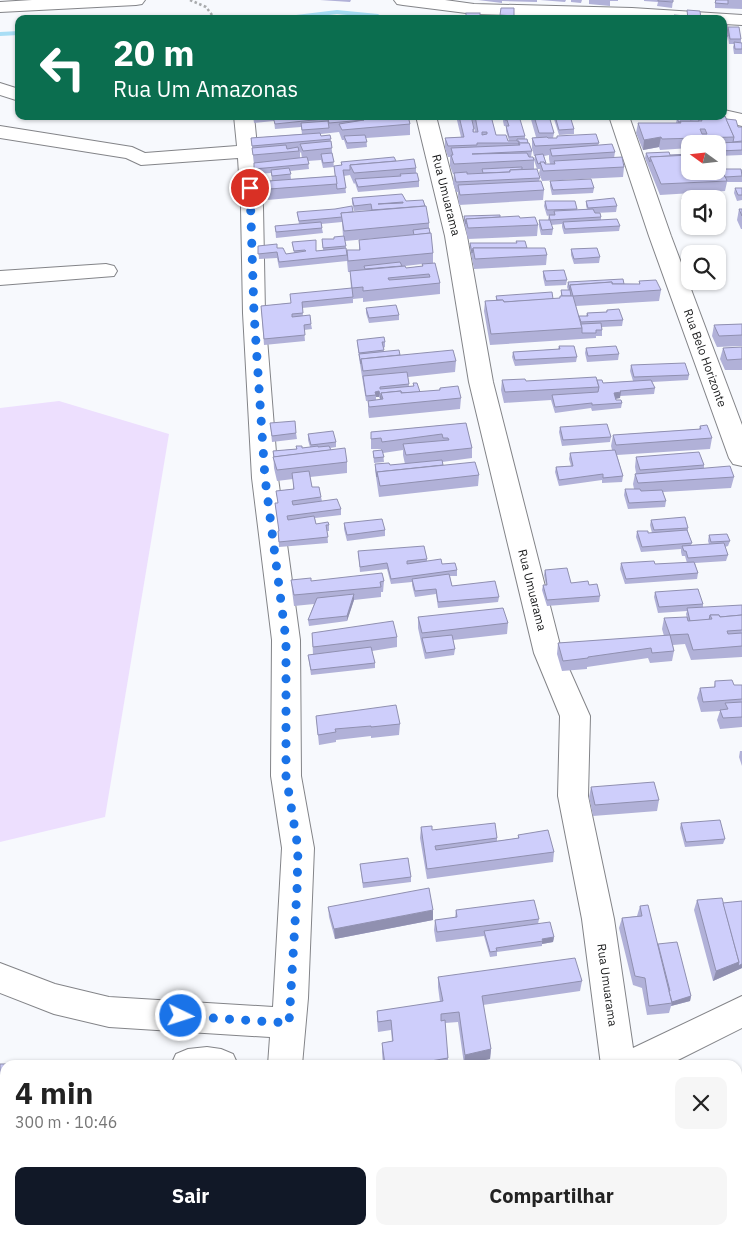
<!DOCTYPE html>
<html lang="pt">
<head>
<meta charset="utf-8">
<style>
  :root { --surface:#fff; --page:#f6f6f6; --text:#222; --muted:#767676; --accent:#111827 }
  body { margin:0; font-family:"IBM Plex Sans",sans-serif; background:var(--page); color:var(--text); height:100vh; display:flex; flex-direction:column; font-size:19px; white-space:nowrap }
  * { box-sizing:border-box; margin:0 }
  p { font-size:16px; color:var(--muted) }
  .icon { flex:none; width:28px; height:28px; fill:none; stroke:currentColor; stroke-width:2; stroke-linecap:round; stroke-linejoin:round }
  .map { position:relative; flex:1; overflow:hidden }
  .sheet { position:absolute; left:0px; top:1060px; width:742px; height:175px; display:flex; flex-direction:column; background:var(--surface); border-radius:15px 15px 0 0; box-shadow:0 1px 4px #0004 }
  .sheet>* { flex:none }
  .guide { position:absolute; left:15px; top:15px; width:712px; height:105px; border-radius:10px; box-shadow:0 1px 4px #0004; background:#0b6e4f; color:#fff; overflow:hidden }
  .needle { width:32px; rotate:285deg }
  .fabs { position:absolute; left:681px; top:135px; display:grid; gap:10px }
  .fabs a { display:grid; place-items:center; width:45px; height:45px; border-radius:10px; background:var(--surface); box-shadow:0 1px 4px #0004; font-size:25px }
  .pin { position:absolute; display:grid; place-items:center; width:42px; height:42px; color:#fff; margin:-21px; border:2px solid #fff; border-radius:50%; box-shadow:0 1px 5px #0007 }
  .me { position:absolute; width:55px; margin:-28px; rotate:94deg; stroke-linejoin:round; filter:drop-shadow(0 0 4px #0008) }
  .turn { display:flex; align-items:center; gap:18px; height:105px; padding:0 15px; font-size:22px }
  .turn .icon { width:65px; height:65px; stroke-width:2.5 }
  .turn b { display:block; font-size:35px; line-height:42px }
  .round { display:grid; place-items:center; flex:none; width:52px; height:52px; border-radius:10px; background:var(--page) }
  .overview { display:flex; align-items:center; justify-content:space-between; height:85px; padding:0 15px }
  h1 { font-size:30px; font-weight:800; line-height:38px }
  .button { display:flex; gap:10px; margin-top:auto; padding:10px 15px }
  .button a { flex:1; height:58px; border-radius:10px; background:var(--accent); color:#fff; font-size:20px; font-weight:800; line-height:58px; text-align:center }
  .button a+a { background:var(--page); color:var(--text) }
  .map>svg:first-child { display:block }
</style>
</head>
<body>
<div class="map">
<svg width="742" height="1235" viewBox="0 0 742 1235">
  <rect width="100%" height="100%" fill="#f7f9fd"/>
  <path fill="#eddffe" d="M59 401 169 434 105 817 0 842V408Z"/>
  <g fill="none" stroke-linecap="round" stroke-linejoin="round">
    <g fill="#a9def5" fill-rule="evenodd">
      <path d="M337 10 378 14 381 16 378 18 337 14 296 19H173L176 17 296 15Z"/>
      <path d="M19 31V35L0 36V32Z"/>
    </g>
    <defs>
      <g id="minor">
        <path d="M32 0H145L142 4 136 5 0 12V2Z"/>
        <path d="M394 0H445L474 4 632 8 742 15V25L724 24V19H637L474 14 403 5 397 4Z"/>
        <path d="M0 83 19 89V101L0 95Z"/>
        <path d="M724 110 742 114V126L717 120 714 116H724Z"/>
        <path d="M234 116H254L263 207 265 313 278 478 300 640 301 776 314 848 308 998 302 1065H268L270 1037 109 1027 54 1014 0 993V963L55 984 109 997 273 1007 282 848 271 776 272 640 252 478 243 313 241 207 238 158 141 165 126 158 0 138V126L132 147 145 153 237 146Z"/>
        <path d="M416 116H436L467 236 493 382 562 653 590 716 588 796 614 919 633 1048 742 996V1028L668 1065H601L582 919 558 796 560 716 534 653 469 382 445 236Z"/>
        <path d="M609 116H629L671 236 742 425V466L733 464 729 458 649 236Z"/>
        <path d="M106 264 114 266 117 271 114 276 0 285V271Z"/>
        <path d="M207 1047 221 1049 233 1054 238 1065H171L176 1054 188 1049Z"/>
        <path d="M48 1230H86L84 1235H46Z"/>
      </g>
    </defs>
    <use href="#minor" stroke="#838488" stroke-width="2"/>
    <path stroke="#a9abad" stroke-width="2.5" stroke-dasharray="2.5 2.5" stroke-linecap="butt" d="M190 0 206 7 215 19"/>
    <use href="#minor" fill="#fff" fill-rule="evenodd"/>
  </g>
  <g fill="#b1b1d8" fill-rule="evenodd">
    <path d="M320 0H351L350 2Z"/>
    <path d="M478 0H537V2L502 1V3Z"/>
    <path d="M540 0H566L565 2Z"/>
    <path d="M571 0H582L581 3 571 2Z"/>
    <path d="M589 0H618V1H610V6L589 4Z"/>
    <path d="M644 0H673L672 8 657 6 658 2 644 1Z"/>
    <path d="M715 0H742V9L715 8Z"/>
    <path d="M501 8 514 16V19H500Z"/>
    <rect x="466" y="13" width="14" height="6"/>
    <path d="M724 24 728 32V27L741 39V43L742 44V54H734L733 47 734 44H729L728 36 727 41H724Z"/>
    <path d="M253 116H408L410 124V135L366 138 367 147 347 149 344 140H342L339 132 321 134V136L330 135 334 167 323 168 321 160 308 161 309 169 290 171 291 179 335 176 334 166H341V162L396 161 416 168V173L419 181V187L358 192 355 183 354 184 350 175 344 176 346 193 256 201 255 182 272 181 271 173 255 174 251 138 302 134 301 127 275 129 274 121 254 123ZM301 152 302 158H300V153Z"/>
    <path d="M456 116H471L474 129V132H475L471 116H491L496 135 509 141 506 131V126H507H504L503 121 504 116 525 136V139L532 151 531 157 534 160 535 156H534L532 148V138L536 137 530 116H549L554 133 553 138H557V136L599 143 598 145 615 152 614 158 624 167 623 177 542 181 539 173 540 169H537L534 160V169L540 178 539 181 544 190 543 200 459 205 458 196V192H456L453 183 454 174H453L450 166V157H448L445 148V138L461 137ZM549 155V159L550 164H546L544 156Z"/>
    <path d="M553 116H570L574 129V134L559 135Z"/>
    <path d="M697 116H724L738 127H742V155L718 156V144H690V148L660 150 659 147 643 150 636 133 638 123H676L677 118 690 120 697 119Z"/>
    <path d="M646 153 670 155 722 169 742 170V182H727L725 191 660 195 645 158Z"/>
    <path d="M550 181 594 188 593 193 552 195 550 186Z"/>
    <path d="M735 188H742V200L737 201 734 193Z"/>
    <path d="M352 198 406 201 429 223V228L433 253V263L440 283V294L363 302V298L353 299V303L302 308 303 316 311 324 312 329 304 330 305 341 264 345 261 306 290 303 351 289 350 272H348L347 261 279 268 277 258 259 259 258 246 277 248 286 254 294 253 292 242 317 251 323 250 322 239H334L343 236 342 222 321 224 323 233 276 238 275 226 299 224 297 212H353L371 210 354 211 352 203ZM378 238 359 240V250L347 255 345 241ZM422 264V266L406 268 405 266Z"/>
    <path d="M682 198 690 199V212H684L681 203Z"/>
    <path d="M545 201 577 209V210L587 209 586 206V201L617 206 616 212 595 213 601 217V220L620 226 619 231 564 234 562 227V224L551 225 553 229 552 235H541L539 226V220H548L549 215 547 216 544 206Z"/>
    <path d="M739 209H742V229H741L737 220Z"/>
    <path d="M464 216 520 218 538 225 537 236 468 239 464 222Z"/>
    <path d="M516 241 527 248 547 255 546 265 474 269 470 249V243H516Z"/>
    <path d="M571 249 600 257 599 263 574 264 571 255Z"/>
    <path d="M543 271 567 280 566 285 545 286 543 277Z"/>
    <path d="M639 281 661 290 659 301 576 306 579 316H586L587 313 606 312 607 310 623 320 622 326 602 327V336H596V338L490 345 484 311 485 301 496 300V296L553 299 559 298 561 296V290H568L567 287 568 282 639 284Z"/>
    <path d="M366 308 399 315V320L369 323 366 313Z"/>
    <path d="M742 324V346L717 347 712 336 714 325Z"/>
    <path d="M357 340 385 342V347L383 348 384 352 400 355 456 361 455 372 408 377 409 386H413V383L420 392 439 390 440 388 461 398 460 409 369 418 368 411V401H366L359 358ZM376 397H379L380 399 376 400Z"/>
    <path d="M559 346 577 357 576 362 515 366 512 357 513 352 558 349Z"/>
    <path d="M742 347V370H725L720 359 723 348Z"/>
    <path d="M586 348 619 354 618 360 587 362 585 353Z"/>
    <path d="M631 365 689 375 688 380 652 382 655 388 654 394 620 396V398L616 399V400L622 403 621 408 592 411 591 408 555 413 551 400 504 403 501 390 502 380 526 381 597 380 603 383 633 381 630 371Z"/>
    <path d="M270 423 296 433 297 439 272 442Z"/>
    <path d="M466 423 472 448V458L442 462 443 465 479 475 478 486 379 497 375 470V464L390 465 405 464 403 455V450L383 453 384 462 374 463 373 451 381 450V449H371V432Z"/>
    <path d="M700 426 712 438 710 449 617 455 623 476 622 482 602 483V480L559 486 555 472 556 467 571 466 569 459 570 453 612 450 611 446 613 435 699 429Z"/>
    <path d="M560 427 611 437 610 442 562 446 559 432Z"/>
    <path d="M308 434 336 442V447L330 448 331 450 347 462V473L310 477 312 487 321 497 322 501 341 509V515L315 518 316 524 329 525V531H327L328 543 279 547 278 531H279L275 503H278L276 491 293 489V479L277 481 274 468 273 451 296 449V446L302 448 310 447 308 440Z"/>
    <path d="M636 457 704 465V468L734 477 731 488 663 492 666 501 665 507 628 509 624 495 625 489H634L633 484 635 474 636 473 635 467Z"/>
    <path d="M651 520 688 528V532L692 543 691 545 709 544 708 541 709 535 730 541 728 546 725 547 728 555 726 561 695 563 698 573 697 579 625 584 620 569 621 563 655 564 687 563 685 556H682L681 552V549L641 552 636 537 637 531 648 533H652L650 525Z"/>
    <path d="M344 523 385 530V536L347 541 344 529Z"/>
    <path d="M358 551 427 559V561L442 564 457 570V576H450L452 586 499 597 498 602 438 608 436 594 415 597 412 585V582L391 584 387 569 360 572Z"/>
    <path d="M545 570 571 583 589 585 600 596 599 602 547 606 542 590 543 585H546L544 575Z"/>
    <path d="M291 580 311 581H384L383 592H381V597L354 600 347 621 309 626 308 620 314 604 294 606 292 590Z"/>
    <path d="M655 592 703 604V608L742 605V657L691 660 685 644 673 645 674 651 672 661 650 663 648 658 587 667V669L562 671 557 654 558 643 664 636 662 629 664 618H687L686 614 687 611 658 613 654 597Z"/>
    <path d="M418 617 508 623 507 634 453 640 455 649 454 655 425 659 418 628Z"/>
    <path d="M312 633 397 637V647L372 651 375 663V668L311 675 308 655H313Z"/>
    <path d="M715 681 734 685H742V727L720 729 717 720 720 711 701 712 697 698 700 688 714 687Z"/>
    <path d="M316 716 400 724 399 735 371 738V736L336 740V742L319 745Z"/>
    <path d="M740 751H742V766L739 757Z"/>
    <path d="M591 787 659 800 657 811 593 816 589 797Z"/>
    <path d="M681 823 725 839 723 844 685 847 680 828Z"/>
    <path d="M421 827 432 830 497 838V841L518 838V835L554 852 553 862 427 879 420 838Z"/>
    <path d="M360 864 411 877V882L363 888Z"/>
    <path d="M697 900 723 903 742 901V968L713 981 694 910Z"/>
    <path d="M640 906 658 944 691 996 690 1001 671 1006 669 1013 647 1015 642 988 633 985 619 928 622 918 637 916Z"/>
    <path d="M328 907 433 920 335 939 329 917Z"/>
    <path d="M456 910 539 919 538 924 554 937 553 942 542 944V946L497 952V956L490 957 484 936 436 942 434 930 435 920 455 918Z"/>
    <path d="M438 977 582 981 580 991 483 1005 491 1049 490 1059 464 1064 458 1022 445 1023 448 1058V1065H383L382 1052V1043L392 1041 391 1030 378 1032 377 1020V1011L440 1002 438 987Z"/>
    <path d="M0 1064H24L25 1065H5V1174H0Z"/>
    <rect x="0" y="1187" width="5" height="22"/>
  </g>
  <g fill="#9090b0">
    <path d="M661 137 659 147 643 150 644 140Z"/>
    <path d="M379 391V397H376L375 392Z"/>
    <path d="M621 392 620 398 613 399 614 393Z"/>
    <path d="M354 594V600L347 621V616Z"/>
    <path d="M433 910V920L335 939 334 929Z"/>
    <path d="M554 937 553 942 542 944V939Z"/>
    <path d="M739 962 742 964V968L713 981 716 971Z"/>
    <path d="M691 996 690 1001 671 1006 672 1003 669 1002Z"/>
    <path d="M491 1049 490 1059 464 1064 465 1055Z"/>
    <path d="M8 1230H10V1235H7Z"/>
  </g>
  <g fill="#cecefb" stroke="#9090b0" fill-rule="evenodd">
    <path d="M658 0H673V2L658 1Z"/>
    <path d="M716 0H728V4L715 3Z"/>
    <path d="M501 8H514V16L500 15Z"/>
    <path d="M687 10 700 11 701 19H688Z"/>
    <rect x="466" y="13" width="14" height="4"/>
    <path d="M674 15 686 16 687 19H675Z"/>
    <path d="M724 24H727L728 36H724Z"/>
    <path d="M728 27H739L741 39H730Z"/>
    <path d="M734 42 742 43V49H735Z"/>
    <path d="M276 116H333V118L275 124 273 117Z"/>
    <path d="M333 116H408L410 124 342 130 339 124 364 120 329 123 328 119 334 118Z"/>
    <path d="M459 116H471L474 129H473V132H478L475 116H491L496 135H506L508 141H519V143H477V145L448 146 445 138 464 137ZM482 132H487V134L482 135Z"/>
    <path d="M504 116H519L525 136 509 137 506 126H509L507 120H505Z"/>
    <path d="M534 116H549L554 133H539Z"/>
    <path d="M555 116H570L574 129 559 130Z"/>
    <path d="M700 116H725L734 137 662 139 661 137 644 140 638 123H681L680 121H702ZM700 129H705L707 134H702Z"/>
    <path d="M677 118H689L690 120 698 119 699 121H680L679 123Z"/>
    <path d="M726 119 736 120 738 127H742V141L733 142 734 137Z"/>
    <path d="M328 121 329 128 302 130 301 123Z"/>
    <path d="M320 133 321 136 330 135 331 139 252 146 251 138Z"/>
    <path d="M596 134 599 143 535 146 532 138 547 137 548 138H557V136Z"/>
    <path d="M365 135 367 142 347 143 344 136Z"/>
    <path d="M517 139H527L528 143H519V145V141H517Z"/>
    <path d="M331 141 332 148 303 151 300 144Z"/>
    <path d="M742 142V150L719 151 718 144 717 143Z"/>
    <path d="M519 143H529L532 151 472 154 527 153 529 157H533L534 160 454 164 451 155H453L451 148 520 145Z"/>
    <path d="M612 144 615 152 552 156 550 149Z"/>
    <path d="M286 145 287 149 298 147 299 151 253 155 252 148Z"/>
    <path d="M669 152 670 155 690 154V155L650 157V162L646 153Z"/>
    <path d="M332 153 334 162 323 163 321 154Z"/>
    <path d="M543 154 546 163H545L544 162 538 164 535 155Z"/>
    <path d="M690 155V171H718V159L727 181 661 184 650 157Z"/>
    <path d="M307 157 309 164 254 169V163Z"/>
    <path d="M394 157 396 161 350 165V170H343L346 188 337 189 334 166 342 165 341 162Z"/>
    <path d="M622 157 624 167 543 171 540 162H544L545 164H555L554 161Z"/>
    <path d="M414 159 416 168 354 173 350 165 397 161Z"/>
    <path d="M522 167V169L510 170V172L483 173 482 169Z"/>
    <path d="M289 168 291 174 272 176 271 170Z"/>
    <path d="M537 169 540 178 456 182 454 173 467 172V174L510 172V170Z"/>
    <path d="M722 169H741L742 176 725 177Z"/>
    <path d="M417 173 419 181 358 187 355 179 401 176 400 174Z"/>
    <path d="M336 176 337 184 256 190 255 182Z"/>
    <path d="M591 179 594 188 553 190 550 181Z"/>
    <path d="M541 181 544 190 460 195 458 185Z"/>
    <path d="M735 188H742V195H738Z"/>
    <path d="M402 194 406 201 423 200 425 206 372 210 371 204 354 206 352 198ZM403 202V203L378 204Z"/>
    <path d="M715 197 716 199H690V206H685L682 198Z"/>
    <path d="M614 198 617 206 588 208 586 201Z"/>
    <path d="M545 201H575L577 209 547 210Z"/>
    <path d="M352 206 353 212 341 213 342 217 299 221 297 212 335 209Z"/>
    <path d="M426 206 429 223 344 231 341 213Z"/>
    <path d="M593 209 595 213H600L601 217 550 220 549 215H555L554 211Z"/>
    <path d="M739 209H742V216Z"/>
    <path d="M500 215V217L466 219V224L464 216Z"/>
    <path d="M519 216 520 218 535 217 538 225 468 228 466 219Z"/>
    <path d="M617 219 620 226 565 229 563 222Z"/>
    <path d="M539 220H550L553 229 542 230Z"/>
    <path d="M321 222 322 228 276 232 275 226Z"/>
    <path d="M429 228 430 233 414 235 413 230Z"/>
    <path d="M431 233 433 253 348 261 347 250H360L359 240Z"/>
    <path d="M344 236 346 246 323 248 322 239H334V237Z"/>
    <path d="M316 240V251L346 248 347 255 279 262 277 252 258 254V246L277 244V248H283L286 254 306 251 305 250 294 251 292 242Z"/>
    <path d="M516 241H525L527 248H473L472 253 470 243H517Z"/>
    <path d="M473 248H545L547 255 475 259Z"/>
    <path d="M597 248 600 257 574 259 571 249Z"/>
    <path d="M400 262 402 266 365 269 364 266Z"/>
    <path d="M435 263 440 283 363 291V287L352 288 350 271 405 266 406 268 423 266 422 264ZM429 274 430 277 389 280 388 278Z"/>
    <path d="M564 270 567 280 546 281 543 271Z"/>
    <path d="M623 279 624 284H612V282L570 285V290L568 282Z"/>
    <path d="M656 280 661 290 573 296 570 285 612 282V284H640L639 281Z"/>
    <path d="M352 288 353 297 302 302 303 313 292 314V317L310 315 311 324 304 325 305 335 264 339 261 306 291 303 290 294Z"/>
    <path d="M561 290H570L571 296H562Z"/>
    <path d="M552 292 553 299 504 302 503 300H497L496 296Z"/>
    <path d="M560 296H573L582 328 491 334 485 301 503 300 504 302 560 298Z"/>
    <path d="M396 305 399 315 369 318 366 308Z"/>
    <path d="M619 309 623 320 581 322 579 316H588L587 313 607 312V310Z"/>
    <path d="M601 323 602 330H596V333H582V328L581 324Z"/>
    <path d="M742 324V335L719 336 714 325Z"/>
    <path d="M384 337 385 342H382L384 350 359 353 357 340Z"/>
    <path d="M559 346H574L577 357 515 360 513 352 560 349Z"/>
    <path d="M616 346 619 354 588 356 586 348Z"/>
    <path d="M742 347V359L727 360 723 348Z"/>
    <path d="M399 350 400 355 361 359V364L359 354Z"/>
    <path d="M453 350 456 361 363 371 361 359Z"/>
    <path d="M685 363 689 375 634 377 631 365Z"/>
    <path d="M407 372 409 384 380 387V389L414 386 413 383H417L420 392 401 393V391L381 393V399L379 391 375 392 376 395 366 396 363 376Z"/>
    <path d="M596 377 599 387 505 392 502 380 525 379 526 381Z"/>
    <path d="M597 380H602L603 383 651 380 655 388 620 391 621 392 614 393 616 400H621L622 403 592 405V403L555 407 552 395 598 392 599 387Z"/>
    <path d="M458 386 461 398 369 407 368 401 383 399 381 393 401 391V393L440 390V388Z"/>
    <path d="M295 421 296 433 272 436 270 423Z"/>
    <path d="M466 423 472 448 406 455 403 444 449 440 448 438H443L442 434 382 442 381 438 371 439V432Z"/>
    <path d="M607 424 611 437 563 440 560 427Z"/>
    <path d="M707 425 712 438 616 445 613 435 701 429 700 426Z"/>
    <path d="M333 431 336 442 311 445 308 434Z"/>
    <path d="M296 446H302V448L318 446V447L329 446 331 450 274 457 273 451 297 449Z"/>
    <path d="M345 448 347 462 277 470 273 457Z"/>
    <path d="M382 450 384 457 374 458 373 451Z"/>
    <path d="M615 450 623 476 603 478V474L559 480 556 467 573 466 570 453Z"/>
    <path d="M699 452 704 465 640 470 636 457Z"/>
    <path d="M442 460 443 465 377 472V477L375 464 389 463 390 465Z"/>
    <path d="M475 462 479 475 380 486 377 472Z"/>
    <path d="M730 466 734 477 638 483 635 474Z"/>
    <path d="M309 471 312 487H319L321 497 292 501 293 505 337 499 341 509 287 516 288 520 314 516 316 524 328 522 329 525H326L328 537 279 542 278 531H279L275 503H278L276 491 294 489 292 473Z"/>
    <path d="M625 489H640L641 491 662 490 666 501 629 503Z"/>
    <path d="M685 517 688 528 654 530 651 520Z"/>
    <path d="M382 519 385 530 347 535 344 523Z"/>
    <path d="M687 530 692 543 642 547 637 531H648V533Z"/>
    <path d="M727 534 730 541 711 542 709 535Z"/>
    <path d="M724 543 728 555 688 558 686 551H684L682 546Z"/>
    <path d="M424 546 427 559 407 561V564L441 559 442 564 455 563 457 570 391 579 387 563 360 567 358 551Z"/>
    <path d="M654 561 655 564 694 562 698 573 626 579 621 563Z"/>
    <path d="M567 568 571 583 588 581 589 585 597 584 600 596 547 600 543 585H547L545 570Z"/>
    <path d="M382 573 384 581 380 582 381 587 294 595 291 580 311 578V581Z"/>
    <path d="M449 574 452 586 495 581 499 597 438 602 436 589 415 591 412 579Z"/>
    <path d="M698 589 703 604 659 607 655 592Z"/>
    <path d="M354 594 347 616 308 620 317 598Z"/>
    <path d="M742 605V615L720 617 719 615H710L709 620 690 621 687 608Z"/>
    <path d="M503 608 508 623 422 633 418 617Z"/>
    <path d="M710 615H719L720 617 742 615V630L727 631 728 634 742 633V646L693 650 688 634 670 635 664 618 687 617 688 621 712 619Z"/>
    <path d="M393 621 397 637 313 647 312 633Z"/>
    <path d="M452 635 455 649 426 653 422 638Z"/>
    <path d="M670 635 674 651 652 653 651 648 588 657V658L563 661 558 643Z"/>
    <path d="M371 647 375 663 311 670 308 655Z"/>
    <path d="M732 680 734 685H742V699L703 702 700 688 715 687V681Z"/>
    <path d="M742 702V717L723 718 720 710 728 709 725 703Z"/>
    <path d="M396 705 400 724 371 727V726L335 729 336 732 318 735 316 716Z"/>
    <path d="M654 782 659 800 595 805 591 787Z"/>
    <path d="M720 820 725 839 686 842 681 823Z"/>
    <path d="M495 823 497 838 435 846 436 850 519 838 518 835 548 830 554 852 427 869 421 827 432 826V830Z"/>
    <path d="M408 858 411 877 363 883 360 864Z"/>
    <path d="M429 888 433 910 334 929 328 907Z"/>
    <path d="M722 898 739 962 716 971 697 900Z"/>
    <path d="M534 900 539 919 437 932 435 920 457 917 456 910Z"/>
    <path d="M742 901V964L738 966 739 962 723 903Z"/>
    <path d="M648 905 672 1003 649 1006 645 978 635 976 622 918 642 916 640 906Z"/>
    <path d="M550 922 554 937 542 939 543 941 496 948 497 951 490 952 484 931Z"/>
    <path d="M677 942 691 996 672 1002 669 991H670L658 944Z"/>
    <path d="M575 958 582 981 482 996 491 1049 465 1055 459 1012 441 1014V1021L445 1020 448 1058 408 1065H385L382 1043 393 1041 391 1020 378 1022 377 1011 443 1001 438 977Z"/>
    <path d="M0 1064H24V1065H5V1165H0Z"/>
    <path d="M0 1187H5V1204L0 1205Z"/>
    <path d="M0 1222H5V1230H8L7 1235H0Z"/>
  </g>
  <g fill="none" stroke-linecap="round" stroke-linejoin="round">
    <path stroke="#1a73e8" stroke-width="9" stroke-dasharray="0 16.2" d="M181 1016 289 1023 297 890 298 848 286 776V640L265 478 254 313 250 188"/>
  </g>
  <g text-anchor="middle" stroke-width="5" stroke-linejoin="round" paint-order="stroke">
    <g font-size="12" fill="#1a1b1c" stroke="#fff">
      <text transform="translate(446 195) rotate(76)" y="4">Rua Umuarama</text>
      <text transform="translate(705 358) rotate(70)" y="4">Rua Belo Horizonte</text>
      <text transform="translate(532 590) rotate(76)" y="4">Rua Umuarama</text>
      <text transform="translate(607 985) rotate(82)" y="4">Rua Umuarama</text>
    </g>
  </g>
</svg>
<div class="fabs">
<a><svg class="needle" viewBox="-14 -14 28 28"><path d="M0-13l5 13h-10z" fill="#e53935"/><path d="M0 13l5-13h-10z" fill="#767676"/></svg></a>
<a><svg class="icon" aria-label="sound" viewBox="0 0 24 24"><path d="M4 9h4l5-4v14l-5-4H4zM17 9q2 3 0 6"/></svg></a>
<a><svg class="icon" aria-label="search" viewBox="0 0 24 24"><circle cx="10" cy="10" r="6"/><path d="M15 15l6 6"/></svg></a>
</div>
<div class="pin" style="left:250px;top:188px;background:#d93025"><svg class="icon" aria-label="arrive" viewBox="0 0 24 24"><path d="M6 21V4h12l-3 4 3 4H6"/></svg></div>
<svg class="me" style="left:181px;top:1016px" viewBox="-20 -20 40 40"><circle r="17" fill="#1a73e8" stroke="#fff" stroke-width="3"/><path d="M0-11L8 9 0 5-8 9z" fill="#fff"/></svg>
<div class="guide">
<div class="turn"><svg class="icon" aria-label="left" viewBox="0 0 24 24"><path d="M17 20v-9H6M10 6l-5 5 5 5"/></svg><div><b>20 m</b>Rua Um Amazonas</div></div>
</div>
<section class="sheet">
<div class="overview"><div><h1>4 min</h1><p>300 m · 10:46</p></div><a class="round"><svg class="icon" aria-label="close" viewBox="0 0 24 24"><path d="M6 6l12 12M18 6L6 18"/></svg></a></div>
<div class="button"><a>Sair</a><a>Compartilhar</a></div>
</section>
</div>
</body>
</html>
